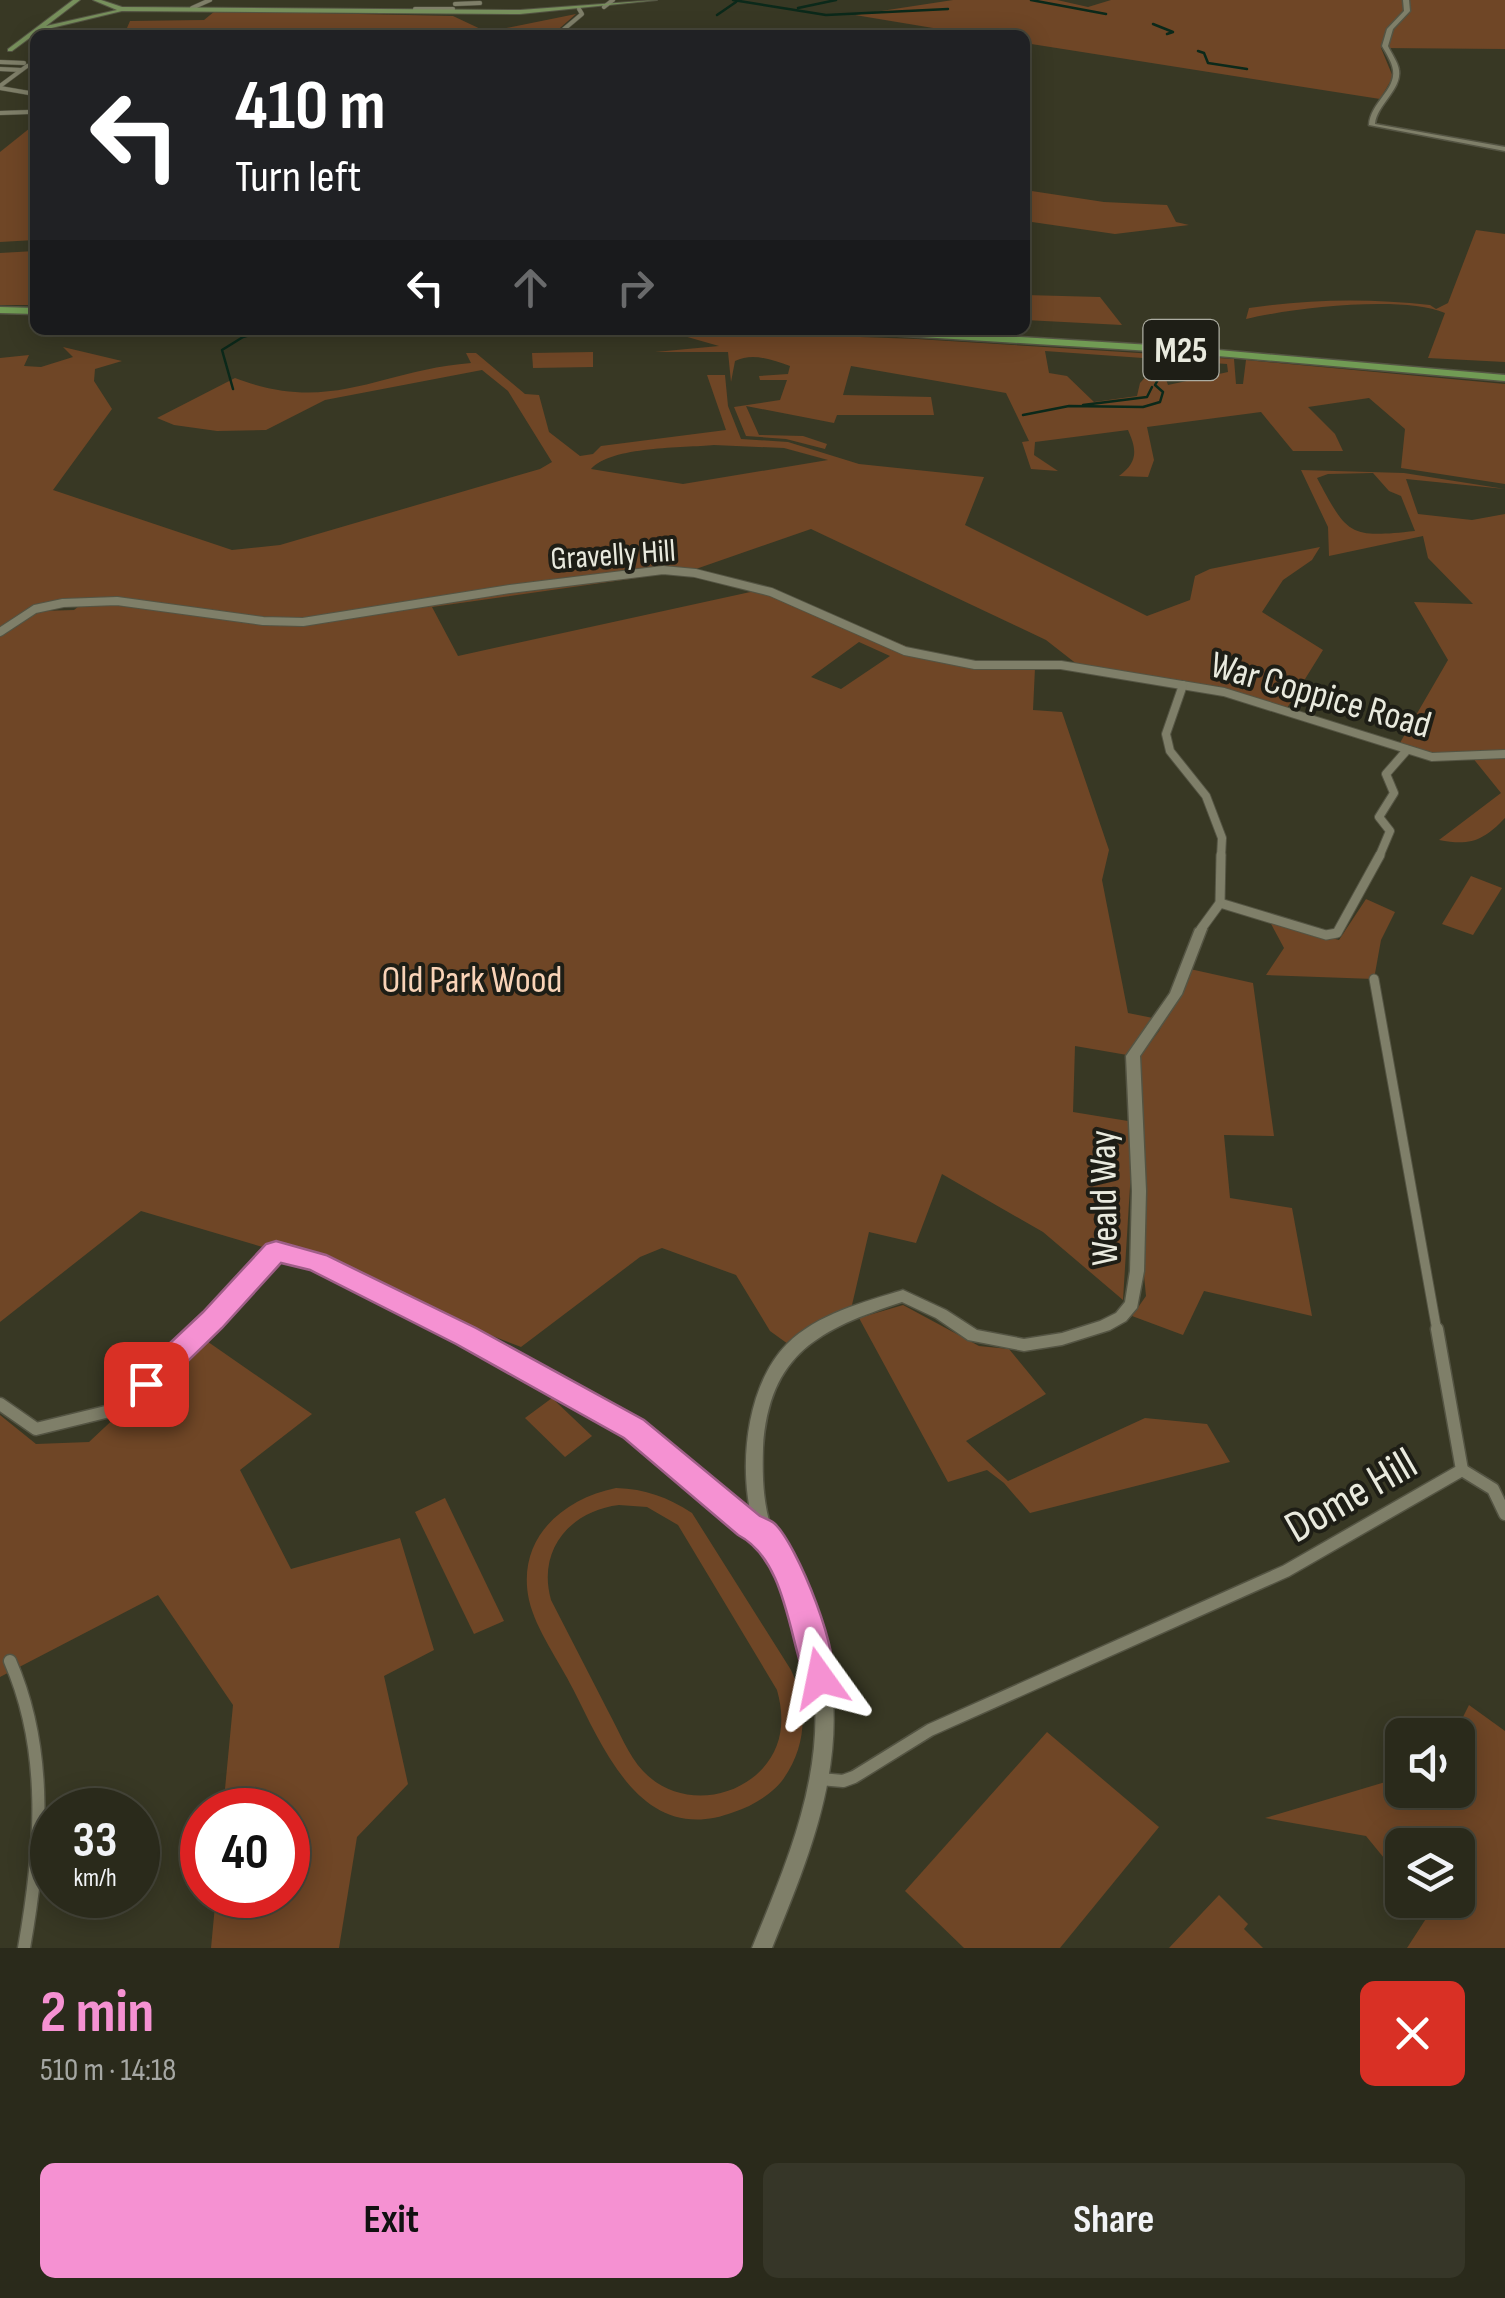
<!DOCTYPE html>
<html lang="en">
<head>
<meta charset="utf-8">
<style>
  :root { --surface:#2a2a1b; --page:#363628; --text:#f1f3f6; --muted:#a5a7a3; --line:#46463a; --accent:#f591d2 }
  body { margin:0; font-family:"Sofia Sans Condensed",sans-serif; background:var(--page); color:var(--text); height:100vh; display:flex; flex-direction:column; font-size:38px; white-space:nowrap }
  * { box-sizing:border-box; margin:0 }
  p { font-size:32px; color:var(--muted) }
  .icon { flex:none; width:55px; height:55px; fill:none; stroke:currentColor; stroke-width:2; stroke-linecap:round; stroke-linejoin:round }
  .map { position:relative; height:1948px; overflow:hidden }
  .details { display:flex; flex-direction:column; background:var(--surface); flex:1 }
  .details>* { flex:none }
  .top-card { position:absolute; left:30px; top:30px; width:1000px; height:305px; border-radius:15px; box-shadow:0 5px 25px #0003,0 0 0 2px var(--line); background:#202124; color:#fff; overflow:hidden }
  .fabs { position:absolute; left:1385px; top:1718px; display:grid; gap:20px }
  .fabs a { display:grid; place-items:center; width:90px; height:90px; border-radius:15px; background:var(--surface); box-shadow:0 5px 25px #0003,0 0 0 2px var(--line); font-size:50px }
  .speed { position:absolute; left:30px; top:1788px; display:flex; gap:20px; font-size:50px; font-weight:700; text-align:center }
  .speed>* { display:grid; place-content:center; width:130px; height:130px; border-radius:50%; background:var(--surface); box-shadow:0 5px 25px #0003,0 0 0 2px var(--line); line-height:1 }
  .speed small { font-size:25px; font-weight:400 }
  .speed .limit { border:15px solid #d22; background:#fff; color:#111 }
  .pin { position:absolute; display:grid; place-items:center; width:85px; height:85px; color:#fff; margin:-42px; border-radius:20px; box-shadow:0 5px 15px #0006 }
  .me { position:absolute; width:110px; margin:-55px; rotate:348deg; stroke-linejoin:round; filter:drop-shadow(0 0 8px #0008) }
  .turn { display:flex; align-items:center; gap:35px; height:210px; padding:0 40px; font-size:45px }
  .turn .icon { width:130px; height:130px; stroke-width:2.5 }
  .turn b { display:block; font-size:70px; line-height:85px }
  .lanes { display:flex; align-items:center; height:95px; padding:0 40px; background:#0003; justify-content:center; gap:50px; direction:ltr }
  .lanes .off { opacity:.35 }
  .round { display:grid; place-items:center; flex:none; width:105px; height:105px; border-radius:15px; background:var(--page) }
  .summary { display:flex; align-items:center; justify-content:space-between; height:170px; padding:0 40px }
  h1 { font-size:60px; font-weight:700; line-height:75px; color:var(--accent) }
  .action { display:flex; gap:20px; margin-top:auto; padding:20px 40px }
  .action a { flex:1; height:115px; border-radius:15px; background:var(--accent); color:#111; font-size:40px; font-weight:700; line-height:115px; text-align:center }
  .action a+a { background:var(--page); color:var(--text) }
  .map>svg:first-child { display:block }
</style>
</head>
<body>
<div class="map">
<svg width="1505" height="1948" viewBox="0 0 1505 1948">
  <rect width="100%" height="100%" fill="#383824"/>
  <g fill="#6f4626" fill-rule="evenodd">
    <path d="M953 0H1057L1088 7 1111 0H1505V49L1381 48 1393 77 1380 99 1025 43V35H975L855 15Z"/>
    <path d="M215 11 453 16 487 32 576 14 552 35H124L130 21 204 20Z"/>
    <path d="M35 124V240L0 242V152Z"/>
    <path d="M1025 190 1104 202 1167 205 1176 222 1189 225 1115 234 1025 221Z"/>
    <path d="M1476 230 1505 234V362L1428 358 1445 313C1402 295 1292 308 1246 319L1249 308C1309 299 1369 298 1430 305L1436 309 1448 303Z"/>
    <path d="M35 251V305H0V253Z"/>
    <path d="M1025 295 1100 297 1122 325 1025 320Z"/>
    <path d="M663 330 917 339 1234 359 1236 384H1243L1246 360 1505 384V484L1401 468 1405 429 1369 398 1308 407 1335 434 1343 451H1293L1261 412 1147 427 1154 460 1148 477 1119 476C1138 462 1137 450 1128 430L1035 442 1034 455 1058 471 1031 469 1022 442 1029 441 1006 393 851 366 843 395 931 397 934 415H837L834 423 746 406 759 435 803 436 827 444 825 449 786 439 746 436 734 407 780 400 787 380H760L759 376 788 374 790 366C772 360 753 352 735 361L731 382 728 352H655L719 346ZM1045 351 1227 364 1228 372 1168 385 1163 371 1152 370 1140 383 1137 396 1094 402 1067 376 1049 373Z"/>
    <path d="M63 347 122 361 95 369 94 381 112 409 53 490 232 550 280 545 540 469 552 462 508 391 482 370 325 400 266 430 217 431 174 425 157 418 235 378C332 415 380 370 471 363L466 353H476L525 394 539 395 549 432 580 456 593 454 601 446 726 430 707 375H725L728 406 741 439 788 442 859 464 984 477 965 525 1147 616 1190 600 1195 576 1210 569 1320 547 1312 560 1283 580 1262 612 1323 650 1284 713 1224 692 1078 665 1046 640 811 529 693 570 432 607 458 656 768 588 908 647 981 669 1035 668 1033 710 1062 712 1109 850 1102 880 1128 1013 1158 1019 1133 1056 1075 1046 1073 1112 1134 1122 1123 1300 1043 1232 942 1174 916 1243 869 1232 852 1305 788 1344 770 1331 736 1275 662 1248 640 1257 521 1347 276 1251 141 1211 0 1322V358L29 355 24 366 41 367 73 357ZM714 445 784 448 828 460 683 484 591 469C611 446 684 448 714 445ZM116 599 204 609 201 615 84 602 74 610 41 611 39 605 61 600ZM859 642 890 656 841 689 811 677Z"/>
    <path d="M593 352V367L533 368 532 353Z"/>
    <path d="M1301 470 1404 473 1505 489 1406 479 1418 514 1472 520 1505 514V818C1483 841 1470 846 1439 840L1501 793 1472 757H1432L1397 748 1448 660 1414 602 1473 604 1428 558 1423 536 1329 556 1328 527ZM1373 473 1389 491 1401 496 1415 531C1349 538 1348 536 1317 478L1328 474Z"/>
    <path d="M1471 876 1502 888 1473 935 1442 924Z"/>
    <path d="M1366 899 1395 912 1381 940 1374 979 1266 975 1284 948 1270 922 1339 940Z"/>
    <path d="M1190 969 1253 983 1274 1136 1224 1135 1230 1198 1292 1208 1312 1316 1204 1291 1183 1335 1132 1316 1146 1296 1142 1255 1140 1056 1159 1031Z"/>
    <path d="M903 1305 979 1346 1009 1349 1046 1394 966 1441 1008 1481 1145 1418 1207 1424 1230 1462 1030 1513 1004 1483 987 1470 948 1482 859 1318Z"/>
    <path d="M201 1337 312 1414 240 1470 291 1569 400 1538 434 1650 384 1676 408 1784 357 1837 339 1948H211L216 1895H288V1810H223L233 1705 158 1595 0 1677V1415L36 1444 89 1442Z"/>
    <path d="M552 1398 592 1436 565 1457 525 1418Z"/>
    <path d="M616 1488C646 1489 667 1497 692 1513L791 1670C808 1707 807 1744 784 1778 773 1794 752 1806 734 1812 643 1847 605 1752 573 1689 559 1661 536 1630 529 1600 516 1539 562 1499 616 1488ZM619 1505 647 1507 678 1525 777 1690C786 1722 782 1752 756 1775 723 1803 673 1803 643 1771 628 1755 619 1731 608 1711 589 1674 570 1637 551 1600 537 1550 570 1511 619 1505Z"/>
    <path d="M445 1498 504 1621 474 1634 415 1512Z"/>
    <path d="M1469 1705 1505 1731V1948H1407L1429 1914 1419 1900H1458V1845H1402V1880L1366 1836 1265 1818 1402 1777V1790H1458V1735H1454Z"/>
    <path d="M1047 1732 1159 1827 1060 1948H964L905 1891Z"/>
    <path d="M1219 1895 1248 1924 1244 1929 1263 1948H1169Z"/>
  </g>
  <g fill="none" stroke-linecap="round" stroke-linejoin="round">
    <g stroke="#0b291a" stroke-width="2.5">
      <path d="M733 0 826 15 948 9"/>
      <path d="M1031 0 1106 14"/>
      <path d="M798 8 836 0"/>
      <path d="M717 15 736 2"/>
      <path d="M1153 24 1173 32 1167 34"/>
      <path d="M1198 51 1204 53 1208 63 1247 69"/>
      <path d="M233 389 222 350 243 337 267 330"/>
      <path d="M1083 405 1147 397 1152 387"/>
      <path d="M1023 415 1069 406 1143 407 1160 402 1163 392 1155 385 1167 364"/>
    </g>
    <defs>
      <g id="street-far3">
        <path d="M455 4 480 3"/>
        <path d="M604 7 613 0"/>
        <path d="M192 8 210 0"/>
        <path d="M415 9H453"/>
        <path d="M557 35 582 14 579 9"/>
        <path d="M0 62 24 63"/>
        <path d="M0 69 21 70"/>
        <path d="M0 86 27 66"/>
        <path d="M0 88 35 94"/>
        <path d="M0 113 29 112"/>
      </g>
      <g id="street-far2">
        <path d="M0 632 35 609 63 603 117 601 263 621 303 622 510 589 663 570 695 573 771 592 905 651 975 665H1061L1224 692 1432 757 1505 754"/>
        <path d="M1183 685 1166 734 1170 751 1206 796 1222 838 1221 857"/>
        <path d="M1379 857 1390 831 1379 817 1394 793 1386 774 1407 750"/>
      </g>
      <g id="street-far1">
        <path d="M1220 903 1326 935 1337 933 1380 855"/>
        <path d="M1201 929 1220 903 1221 855"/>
        <path d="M1374 979 1437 1331"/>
        <path d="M201 1331 276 1251 317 1262 455 1331"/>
      </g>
      <g id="street">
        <path d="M451 1329 634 1429 762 1532"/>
        <path d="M0 1404 36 1429 118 1409 204 1329"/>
        <path d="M1462 1470 1493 1489 1505 1514"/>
        <path d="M10 1661C50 1753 41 1852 24 1948"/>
        <path d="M820 1779 843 1781 854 1777 930 1730 1286 1571 1462 1470 1437 1329"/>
      </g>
      <g id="secondary">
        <path d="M1403 0H1409L1410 11 1393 29 1388 46C1391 53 1398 62 1399 70 1402 90 1377 104 1375 124L1505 147V151L1369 125C1370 103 1396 90 1393 70 1392 62 1386 53 1382 46L1387 29 1404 11Z"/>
        <path d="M1201 925 1207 929 1182 994 1140 1056 1146 1191 1144 1271 1137 1308 1126 1321 1110 1330 1062 1345 1024 1351 968 1340 936 1318 902 1302C820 1329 769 1353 763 1448 762 1478 763 1510 775 1537 783 1556 796 1572 805 1590 822 1624 830 1662 833 1700 839 1787 804 1869 772 1948H752C784 1869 820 1788 815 1701 813 1666 806 1629 791 1598 781 1578 767 1559 758 1538 736 1482 743 1388 787 1344 817 1314 864 1302 903 1290L946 1310 977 1330 1024 1339 1062 1333 1100 1321 1116 1313 1125 1302 1130 1271 1132 1191 1126 1056 1170 993 1195 929Z"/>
      </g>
      <path id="primary" d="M73 0H80L46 26 117 10 93 0H101L122 7 520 10 657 0 520 14 122 11 39 31 12 51H8V49Z"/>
      <g id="highway">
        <path d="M0 307 35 308V314L0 313Z"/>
        <path d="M851 330H902L1184 347 1505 375V381L1184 353 856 333Z"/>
      </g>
    </defs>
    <use href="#street-far3" stroke="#545443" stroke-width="5"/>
    <use href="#street-far2" stroke="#545443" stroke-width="10"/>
    <use href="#street-far1" stroke="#545443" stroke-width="11"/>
    <use href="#street" stroke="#545443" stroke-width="15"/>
    <use href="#secondary" stroke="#545443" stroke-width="3"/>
    <use href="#primary" stroke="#545443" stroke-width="2"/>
    <use href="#highway" stroke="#545443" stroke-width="3"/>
    <use href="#street-far3" stroke="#7f7f69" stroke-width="4"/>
    <use href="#street-far2" stroke="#7f7f69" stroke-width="8"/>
    <use href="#street-far1" stroke="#7f7f69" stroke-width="9"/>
    <use href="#street" stroke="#7f7f69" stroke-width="12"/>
    <use href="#secondary" fill="#7f7f69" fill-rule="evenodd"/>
    <use href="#primary" fill="#77905c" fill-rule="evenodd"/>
    <use href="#highway" fill="#719b54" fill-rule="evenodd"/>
  </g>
  <path fill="#f591d2" stroke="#9f5e88" stroke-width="2.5" d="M276 1241 326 1255 476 1328 644 1420 760 1516C764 1518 770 1520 774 1523 797 1543 844 1660 832 1689L820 1693 809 1689C789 1644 788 1561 738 1535L624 1438 456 1344 310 1270 281 1263 222 1328 156 1392 146 1396 136 1392 132 1384 136 1375 203 1312 266 1244Z"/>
  <g text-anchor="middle" stroke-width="8" stroke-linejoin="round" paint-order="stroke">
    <g font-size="32" fill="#e9eade" stroke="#1e1e16">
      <text transform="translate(613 554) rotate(-4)" y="11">Gravelly Hill</text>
    </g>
    <rect fill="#1e1e16" stroke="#acada2" stroke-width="2.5" x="1143.5" y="320" width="75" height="60" rx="8"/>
    <g font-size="35" font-weight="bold" fill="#e9eade">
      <text x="1181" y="362">M25</text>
    </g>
    <g font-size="38" fill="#e9eade" stroke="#1e1e16">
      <text transform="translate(1321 694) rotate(16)" y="13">War Coppice Road</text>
      <text transform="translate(1103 1198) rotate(-91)" y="13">Weald Way</text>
    </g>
    <g font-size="38" fill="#f9d3b7" stroke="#1e1e16">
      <text x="472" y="992">Old Park Wood</text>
    </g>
    <g font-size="45" fill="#e9eade" stroke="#1e1e16">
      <text transform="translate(1350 1494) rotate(-30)" y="16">Dome Hill</text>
    </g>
  </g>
</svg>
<div class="fabs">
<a><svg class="icon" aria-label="sound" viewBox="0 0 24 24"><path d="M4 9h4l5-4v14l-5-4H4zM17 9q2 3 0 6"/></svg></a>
<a><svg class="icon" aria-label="layers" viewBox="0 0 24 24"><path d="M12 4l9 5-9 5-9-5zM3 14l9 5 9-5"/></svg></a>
</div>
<div class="speed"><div>33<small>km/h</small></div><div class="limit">40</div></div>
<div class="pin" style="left:146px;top:1384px;background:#d93025"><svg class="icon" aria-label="arrive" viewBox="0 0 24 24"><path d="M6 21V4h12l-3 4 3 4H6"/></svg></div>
<svg class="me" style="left:820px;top:1678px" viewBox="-20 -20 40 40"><path d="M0-17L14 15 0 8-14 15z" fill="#f591d2" stroke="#fff" stroke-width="4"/></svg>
<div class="top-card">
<div class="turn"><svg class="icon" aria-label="left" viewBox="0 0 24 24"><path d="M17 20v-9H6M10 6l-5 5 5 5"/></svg><div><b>410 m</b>Turn left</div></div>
<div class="lanes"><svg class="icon" aria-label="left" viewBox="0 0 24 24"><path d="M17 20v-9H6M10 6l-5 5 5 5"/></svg><svg class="icon off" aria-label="ahead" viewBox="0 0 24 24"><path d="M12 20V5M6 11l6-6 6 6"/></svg><svg class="icon off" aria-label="right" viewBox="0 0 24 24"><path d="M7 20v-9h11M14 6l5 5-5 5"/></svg></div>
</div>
</div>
<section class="details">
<div class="summary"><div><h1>2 min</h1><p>510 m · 14:18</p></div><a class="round" style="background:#d93025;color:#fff"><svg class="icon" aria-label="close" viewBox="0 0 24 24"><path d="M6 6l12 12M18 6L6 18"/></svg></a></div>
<div class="action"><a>Exit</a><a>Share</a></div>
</section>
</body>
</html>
